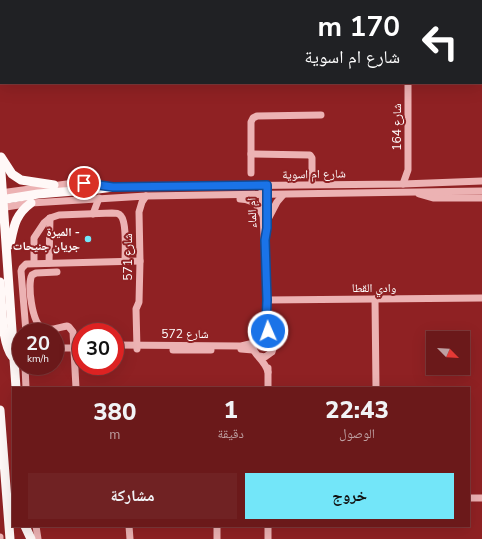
<!DOCTYPE html>
<html lang="ar">
<head>
<meta charset="utf-8">
<style>
  :root { --surface:#6b191a; --page:#702223; --text:#f1f3f6; --muted:#bea0a2; --line:#7e3839; --accent:#73e6f9 }
  body { margin:0; font-family:"Nunito Sans","Noto Naskh Arabic",sans-serif; background:var(--page); color:var(--text); direction:rtl; height:100vh; display:flex; flex-direction:column; font-size:15px; white-space:nowrap }
  * { box-sizing:border-box; margin:0 }
  p { font-size:13px; color:var(--muted) }
  .icon { flex:none; width:22px; height:22px; fill:none; stroke:currentColor; stroke-width:2; stroke-linecap:round; stroke-linejoin:round }
  .map { position:relative; flex:1; overflow:hidden; direction:ltr }
  .drawer { position:absolute; left:12px; top:387px; width:458px; height:140px; display:flex; flex-direction:column; background:var(--surface); border-radius:0px; box-shadow:0 4px 16px #0002,0 0 0 1px var(--line); direction:rtl }
  .drawer>* { flex:none }
  .guide { position:absolute; left:0px; top:0px; width:482px; height:84px; box-shadow:0 4px 16px #0002,0 0 0 1px var(--line); direction:rtl; background:#202124; color:#fff; overflow:hidden }
  .needle { width:26px; rotate:114deg }
  .fabs { position:absolute; left:426px; top:331px; display:grid; gap:8px }
  .fabs a { display:grid; place-items:center; width:44px; height:44px; border-radius:0px; background:var(--surface); box-shadow:0 4px 16px #0002,0 0 0 1px var(--line); font-size:20px }
  .speed { position:absolute; left:12px; top:323px; display:flex; gap:8px; font-size:20px; font-weight:700; text-align:center }
  .speed>* { display:grid; place-content:center; width:52px; height:52px; border-radius:50%; background:var(--surface); box-shadow:0 4px 16px #0002,0 0 0 1px var(--line); line-height:1 }
  .speed small { font-size:10px; font-weight:400 }
  .speed .limit { border:6px solid #d22; background:#fff; color:#111 }
  .pin { position:absolute; display:grid; place-items:center; width:34px; height:34px; color:#fff; margin:-17px; border:2px solid #fff; border-radius:50%; box-shadow:0 1px 4px #0007 }
  .me { position:absolute; width:44px; margin:-22px; rotate:358deg; stroke-linejoin:round; filter:drop-shadow(0 0 3px #0008) }
  .turn { display:flex; align-items:center; gap:14px; height:84px; padding:0 16px; font-size:18px }
  .turn .icon { width:52px; height:52px; stroke-width:2.5 }
  .turn b { display:block; font-size:28px; line-height:34px }
  .eta { display:flex; justify-content:space-evenly; align-items:center; height:68px; text-align:center }
  .eta b { font-size:24px; font-weight:800; line-height:28px }
  .primary-button { display:flex; gap:8px; margin-top:auto; padding:8px 16px }
  .primary-button a { flex:1; height:46px; border-radius:0px; background:var(--accent); color:#111; font-size:16px; font-weight:800; line-height:46px; text-align:center }
  .primary-button a+a { background:var(--page); color:var(--text) }
  .map>svg:first-child { display:block }
</style>
</head>
<body>
<div class="map">
<svg width="482" height="539" viewBox="0 0 482 539">
  <rect width="100%" height="100%" fill="#8f2123"/>
  <g fill="none" stroke-linecap="round" stroke-linejoin="round">
    <g stroke="#ecb2b3" stroke-width="7">
      <path d="M227 0V1"/>
      <path d="M407 0V1"/>
      <path d="M221 1V0"/>
      <path d="M0 6H1"/>
      <path d="M0 22 1 20"/>
      <path d="M251 154 310 155 312 158V184"/>
      <path d="M251 173V122L253 118 257 116 321 115"/>
      <path d="M403 184 408 170V83"/>
      <path d="M262 191 267 300 266 325 270 340"/>
      <path d="M0 193 74 183 94 184 113 187 403 184 482 181"/>
      <path d="M419 194 433 198H482"/>
      <path d="M240 199C251 199 258 204 262 214"/>
      <path d="M0 208 31 203 146 196 482 191"/>
      <path d="M93 214 99 198"/>
      <path d="M267 221 277 202 283 195"/>
      <path d="M34 263V238L44 223 50 218 59 215 112 213C116 213 119 213 121 216 127 223 125 252 125 261"/>
      <path d="M49 263 50 218"/>
      <path d="M57 272 36 273 32 275C27 284 32 322 42 328 49 332 60 327 67 326L69 327 73 332 76 388"/>
      <path d="M375 299 376 388"/>
      <path d="M267 300 482 298"/>
      <path d="M26 332 21 271 22 268 26 264 140 261"/>
      <path d="M115 345 241 346 254 343"/>
      <path d="M55 348H81"/>
      <path d="M137 349 136 309 139 302 140 261 139 212 142 202 146 196"/>
      <path d="M241 349 253 350"/>
      <path d="M173 350H211"/>
      <path d="M259 356 265 357 272 352C279 334 251 333 253 348 254 355 265 360 268 372"/>
      <path d="M25 366 26 388"/>
      <path d="M268 388V368"/>
      <path d="M469 498H482"/>
      <path d="M36 526 38 539"/>
      <path d="M129 526 130 539"/>
      <path d="M217 526V539"/>
      <path d="M268 526V539"/>
      <path d="M0 537V539"/>
    </g>
    <g stroke="#fff8f7" stroke-width="9">
      <path d="M1 157 12 174 21 180 54 185"/>
      <path d="M0 158 16 388"/>
      <path d="M0 200 38 194 98 189 113 187"/>
      <path d="M10 245C14 226 15 215 31 203"/>
      <path d="M0 282C2 301 1 342 12 356"/>
      <path d="M0 410 10 539"/>
      <path d="M25 526 31 539"/>
    </g>
  </g>
  <g fill="none" stroke-linecap="round" stroke-linejoin="round">
    <defs>
      <path id="route" d="M84 183 113 187 267 185V228L265 240 267 300 266 325 268 331"/>
    </defs>
    <use href="#route" stroke="#114b97" stroke-width="10"/>
    <use href="#route" stroke="#1a73e8" stroke-width="7"/>
  </g>
  <circle fill="#73e6f9" stroke="#8f2123" stroke-width="1.5" cx="88" cy="239" r="4"/>
  <g text-anchor="middle" stroke-width="4" stroke-linejoin="round" paint-order="stroke">
    <g font-size="12" fill="#fff" stroke="#8f2123">
      <text transform="translate(397 127) rotate(-90)" y="4">شارع 164</text>
      <text transform="translate(314 174) rotate(-1)" y="4">شارع ام اسوية</text>
      <text transform="translate(252 213) rotate(-92)" y="4">ام الماء</text>
      <text transform="translate(128 257) rotate(-90)" y="4">شارع 571</text>
      <text x="374" y="292">وادي القطا</text>
      <text x="185" y="338">شارع 572</text>
    </g>
    <g font-size="12" font-weight="bold" fill="#fff" stroke="#8f2123" text-anchor="end">
      <text x="80" y="236">الميرة -<tspan x="80" dy="14">جريان جنيحات</tspan></text>
    </g>
  </g>
</svg>
<div class="fabs">
<a><svg class="needle" viewBox="-14 -14 28 28"><path d="M0-13l5 13h-10z" fill="#e53935"/><path d="M0 13l5-13h-10z" fill="#bea0a2"/></svg></a>
</div>
<div class="speed"><div>20<small>km/h</small></div><div class="limit">30</div></div>
<div class="pin" style="left:84px;top:183px;background:#d93025"><svg class="icon" aria-label="arrive" viewBox="0 0 24 24"><path d="M6 21V4h12l-3 4 3 4H6"/></svg></div>
<svg class="me" style="left:268px;top:331px" viewBox="-20 -20 40 40"><circle r="17" fill="#1a73e8" stroke="#fff" stroke-width="3"/><path d="M0-11L8 9 0 5-8 9z" fill="#fff"/></svg>
<div class="guide">
<div class="turn"><svg class="icon" aria-label="left" viewBox="0 0 24 24"><path d="M17 20v-9H6M10 6l-5 5 5 5"/></svg><div><b>170 m</b>شارع ام اسوية</div></div>
</div>
<section class="drawer">
<div class="eta">
<div><b>22:43</b><p>الوصول</p></div>
<div><b>1</b><p>دقيقة</p></div>
<div><b>380</b><p>m</p></div>
</div>
<div class="primary-button"><a>خروج</a><a>مشاركة</a></div>
</section>
</div>
</body>
</html>
